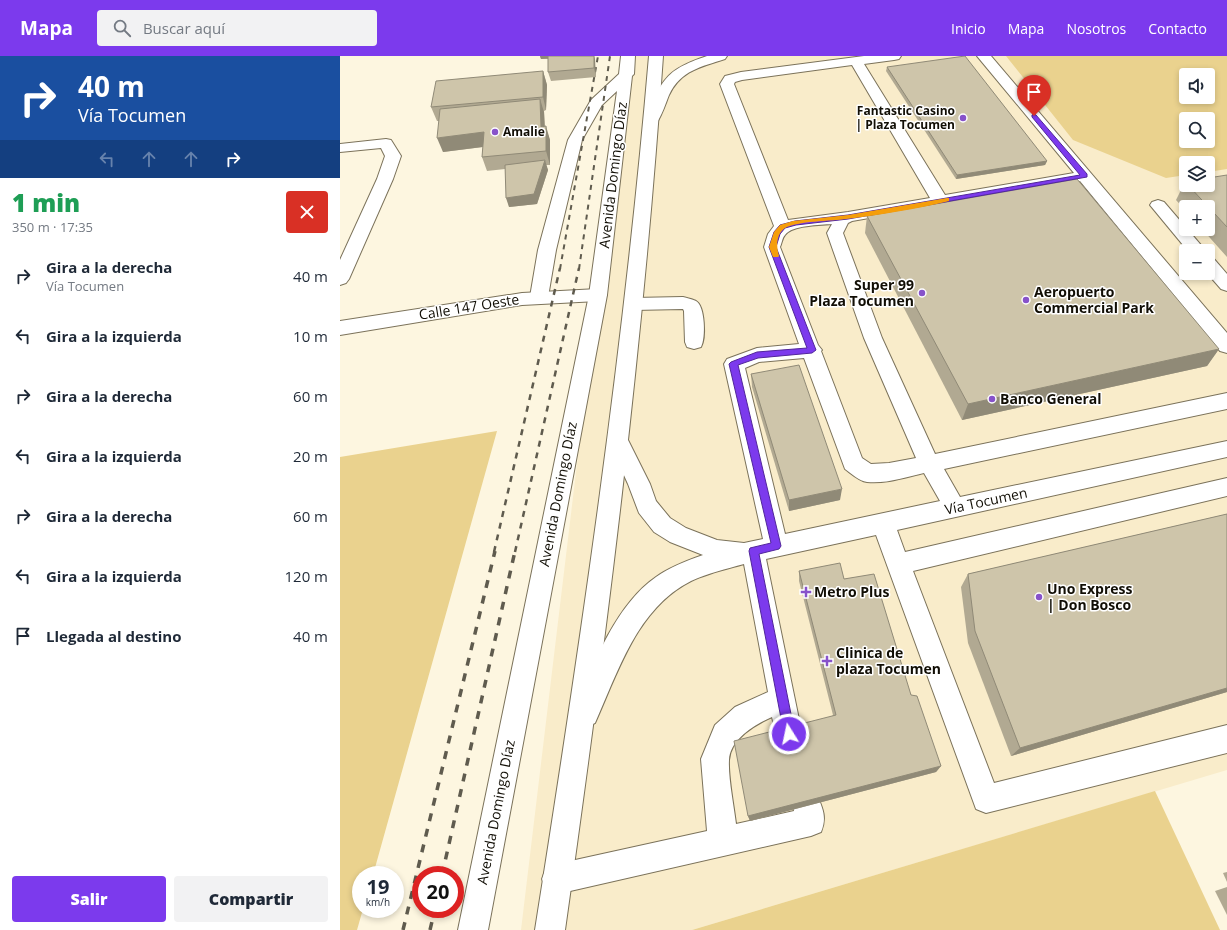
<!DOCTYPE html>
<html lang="es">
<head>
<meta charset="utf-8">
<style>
  :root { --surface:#fff; --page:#f2f2f3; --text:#1f2937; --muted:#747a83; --accent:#7c3aed }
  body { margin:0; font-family:"Open Sans",sans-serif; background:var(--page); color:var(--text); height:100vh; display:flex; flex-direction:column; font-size:15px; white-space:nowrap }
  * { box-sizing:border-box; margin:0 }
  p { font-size:13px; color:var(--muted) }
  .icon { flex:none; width:22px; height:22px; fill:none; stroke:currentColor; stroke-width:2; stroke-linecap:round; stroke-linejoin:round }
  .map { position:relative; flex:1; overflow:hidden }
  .panel { display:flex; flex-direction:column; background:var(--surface); width:340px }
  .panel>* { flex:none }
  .hud { background:#1a4fa0; color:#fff; overflow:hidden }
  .fabs { position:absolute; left:839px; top:12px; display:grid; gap:8px }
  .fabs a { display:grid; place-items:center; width:36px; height:36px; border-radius:4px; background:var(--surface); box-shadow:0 2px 6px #0003; font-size:20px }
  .speed { position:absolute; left:12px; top:810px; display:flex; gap:8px; font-size:20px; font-weight:700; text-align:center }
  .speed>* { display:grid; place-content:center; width:52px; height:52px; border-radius:50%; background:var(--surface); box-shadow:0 2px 6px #0003; line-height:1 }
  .speed small { font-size:10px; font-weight:400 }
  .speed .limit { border:6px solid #d22; background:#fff; color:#111 }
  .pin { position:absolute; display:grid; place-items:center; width:34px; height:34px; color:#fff; margin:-41px -17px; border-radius:50% 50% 50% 0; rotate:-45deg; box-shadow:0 0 4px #0007 }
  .pin .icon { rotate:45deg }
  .me { position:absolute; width:44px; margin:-22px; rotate:350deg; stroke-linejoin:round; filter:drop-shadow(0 0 3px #0008) }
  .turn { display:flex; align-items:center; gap:14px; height:84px; padding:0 12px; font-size:18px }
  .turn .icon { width:52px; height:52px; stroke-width:2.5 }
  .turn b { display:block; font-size:28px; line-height:34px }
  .lanes { display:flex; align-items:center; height:38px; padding:0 12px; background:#0003; justify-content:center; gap:20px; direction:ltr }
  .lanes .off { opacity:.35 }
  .round { display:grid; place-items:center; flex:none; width:42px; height:42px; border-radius:4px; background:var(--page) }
  .summary { display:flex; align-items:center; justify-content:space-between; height:68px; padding:0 12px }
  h1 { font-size:24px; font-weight:800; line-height:30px; color:#1e9e55 }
  .primary-button { display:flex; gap:8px; margin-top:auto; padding:8px 12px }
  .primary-button a { flex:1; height:46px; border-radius:4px; background:var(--accent); color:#fff; font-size:16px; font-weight:800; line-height:46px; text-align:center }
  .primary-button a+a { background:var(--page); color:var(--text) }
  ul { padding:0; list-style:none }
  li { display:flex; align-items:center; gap:12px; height:60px; padding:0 12px }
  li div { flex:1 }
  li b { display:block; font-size:15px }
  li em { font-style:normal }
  header { display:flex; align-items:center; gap:24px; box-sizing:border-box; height:56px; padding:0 20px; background:var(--accent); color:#fff }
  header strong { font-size:19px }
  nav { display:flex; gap:22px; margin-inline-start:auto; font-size:14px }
  .search { width:280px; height:36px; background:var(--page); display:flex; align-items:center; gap:10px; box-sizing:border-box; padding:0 14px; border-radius:4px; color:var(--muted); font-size:15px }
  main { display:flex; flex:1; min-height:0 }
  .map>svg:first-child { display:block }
</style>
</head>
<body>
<header>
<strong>Mapa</strong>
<div class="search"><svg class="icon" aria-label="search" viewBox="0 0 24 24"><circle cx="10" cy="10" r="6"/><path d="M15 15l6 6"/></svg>Buscar aquí</div>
<nav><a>Inicio</a><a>Mapa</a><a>Nosotros</a><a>Contacto</a></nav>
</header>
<main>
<section class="panel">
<div class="hud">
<div class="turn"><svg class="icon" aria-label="right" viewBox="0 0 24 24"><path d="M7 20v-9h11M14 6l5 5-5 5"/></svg><div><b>40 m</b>Vía Tocumen</div></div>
<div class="lanes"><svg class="icon off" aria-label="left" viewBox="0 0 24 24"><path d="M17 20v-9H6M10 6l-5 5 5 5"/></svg><svg class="icon off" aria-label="ahead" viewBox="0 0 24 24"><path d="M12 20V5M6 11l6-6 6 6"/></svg><svg class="icon off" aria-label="ahead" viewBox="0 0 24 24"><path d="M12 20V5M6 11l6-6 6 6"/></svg><svg class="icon" aria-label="right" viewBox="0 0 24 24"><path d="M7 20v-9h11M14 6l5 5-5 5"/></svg></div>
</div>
<div class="summary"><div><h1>1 min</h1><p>350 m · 17:35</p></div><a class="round" style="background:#d93025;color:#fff"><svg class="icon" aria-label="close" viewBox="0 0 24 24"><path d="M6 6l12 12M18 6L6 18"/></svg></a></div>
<ul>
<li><svg class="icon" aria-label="right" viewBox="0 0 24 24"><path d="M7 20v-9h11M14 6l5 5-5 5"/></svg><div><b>Gira a la derecha</b><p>Vía Tocumen</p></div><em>40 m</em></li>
<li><svg class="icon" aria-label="left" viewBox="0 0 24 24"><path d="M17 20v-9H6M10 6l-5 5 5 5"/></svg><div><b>Gira a la izquierda</b></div><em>10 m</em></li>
<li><svg class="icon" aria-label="right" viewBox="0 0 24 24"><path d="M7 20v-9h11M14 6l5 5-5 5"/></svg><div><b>Gira a la derecha</b></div><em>60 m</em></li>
<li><svg class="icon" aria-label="left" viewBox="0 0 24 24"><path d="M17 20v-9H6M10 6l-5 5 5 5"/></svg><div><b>Gira a la izquierda</b></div><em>20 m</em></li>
<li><svg class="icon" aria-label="right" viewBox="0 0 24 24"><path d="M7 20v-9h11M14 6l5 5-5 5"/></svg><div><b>Gira a la derecha</b></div><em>60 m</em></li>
<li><svg class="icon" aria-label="left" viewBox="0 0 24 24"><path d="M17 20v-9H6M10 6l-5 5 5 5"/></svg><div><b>Gira a la izquierda</b></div><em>120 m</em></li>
<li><svg class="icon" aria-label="arrive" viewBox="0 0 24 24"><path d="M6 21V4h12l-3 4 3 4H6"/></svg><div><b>Llegada al destino</b></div><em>40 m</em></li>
</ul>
<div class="primary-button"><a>Salir</a><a>Compartir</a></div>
</section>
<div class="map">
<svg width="887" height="874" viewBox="0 0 887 874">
  <rect width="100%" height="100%" fill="#fdf6e0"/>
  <path fill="#f9ecca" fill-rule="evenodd" d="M286 0H787L846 41H868L887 34V714L352 874H181ZM846 63H868V85H846ZM846 107H868V129H846ZM846 151H868V173H846ZM846 195H868V217H846Z"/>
  <g fill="#ead28e" fill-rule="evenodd">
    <path d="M666 0H887V113L868 116V107H846V119L826 122 733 84ZM846 19H868V41H846ZM846 63H868V85H846Z"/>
    <path d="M157 375 33 819H21V853H23L17 874H0V401Z"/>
    <path d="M815 735 880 874H352Z"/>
  </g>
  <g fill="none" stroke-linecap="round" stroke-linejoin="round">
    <defs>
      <g id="minor">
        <path d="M367 0H387L385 3C361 11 341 14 329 39 325 49 322 59 316 68L311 69 306 68 304 65C323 25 322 15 367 0Z"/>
        <path d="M524 0H561L559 3 554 4 524 8 605 139 734 117 637 0H651L887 277V297L880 295 740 125 512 165 508 167 503 177 542 282 595 398 887 337V353L604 413 620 441 887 385V401L557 474 565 496 887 422V440L573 515 654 727 887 669V697L646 757 636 753 536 479 426 503 462 678 459 688 449 691 439 688 436 678 432 661C416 668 390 683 389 704 388 722 394 750 396 768L454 755 453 749 457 739 467 735 477 739C483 753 487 762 481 776L471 780 217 838 206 834 202 823 206 812 217 808 367 775 361 703 375 669 395 651 428 636 404 508C386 513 368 517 351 525 297 552 278 616 255 667L246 671 237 667 233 658C251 613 275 549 316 521 330 511 346 505 363 499L330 486 314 476 299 457 288 428 268 384 271 378 278 376 285 378 310 428 316 445 330 462 346 472 377 484 404 487 423 483 384 308 387 303 417 292 459 288 424 191 428 178 434 170 380 28 385 20 401 16ZM512 9 590 142 508 156 448 164 394 28 395 26 402 24ZM492 168 487 177 524 282 576 402 549 407 531 408 522 402 481 295 482 294 478 289 440 191C442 187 442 182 445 179 452 169 480 169 492 168ZM464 302 505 413C512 418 519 425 527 426 546 428 566 421 584 417L600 445 445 478 405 312 419 306Z"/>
        <path d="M46 83 51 84 61 100 53 123 9 223 6 227 0 229V204L37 123 45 100 41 92 0 96V88Z"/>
        <path d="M818 144 824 146 866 195H848L810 149 812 146Z"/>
        <path d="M868 201 874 203 887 218V235L881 233 867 217Z"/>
        <path d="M258 233 264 235 267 239 264 243 258 245 182 249 0 279V265L182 237Z"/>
        <path d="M343 241C347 242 352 243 356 245 365 250 366 282 361 291L354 293 347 291 345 286 344 255 343 253 293 254 287 252 284 248 287 244 293 242Z"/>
      </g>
      <g id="major">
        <path d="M281 0H295L294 18 292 20 267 239 148 874H118L249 239 277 35 262 49 242 84 216 194 208 241 205 245 199 247 193 245 190 241 198 194 228 84 251 44 279 18Z"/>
        <path d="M309 0H323C303 293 266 584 225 874H195C241 584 284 293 309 0Z"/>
      </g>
    </defs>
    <use href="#minor" stroke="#7b725a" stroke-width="2"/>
    <use href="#major" stroke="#7b725a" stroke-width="2"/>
    <use href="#minor" fill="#fff" fill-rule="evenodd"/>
    <use href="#major" fill="#fff" fill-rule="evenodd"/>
    <g stroke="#5f5b4e" stroke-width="2" stroke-dasharray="5 5" stroke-linecap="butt">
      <path d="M220 213 258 0"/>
      <path d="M239 213 270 0"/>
    </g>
    <g stroke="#5f5b4e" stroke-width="2.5" stroke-dasharray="6 6" stroke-linecap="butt">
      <path d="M154 496 220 212"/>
      <path d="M175 496 239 212"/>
    </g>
    <g stroke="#5f5b4e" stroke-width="3.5" stroke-dasharray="8 8" stroke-linecap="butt">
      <path d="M102 819 175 495"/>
      <path d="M63 874 155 495"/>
      <path d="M90 874 95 853"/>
    </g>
  </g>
  <g fill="#b1a992">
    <path d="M200 0H254L256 21 211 25 208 16V3H201Z"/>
    <path d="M547 11 707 105 705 109 616 123 546 15Z"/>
    <path d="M203 15 207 29 206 54 204 55 205 70 210 84V109H206L208 114 197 148 169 151 165 113 147 115 142 101 143 91 103 96 99 65H97L91 51Z"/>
    <path d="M887 119V201L862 173H868V151H846V155L836 144 845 126H846V129H868Z"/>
    <path d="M527 160 879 293 867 310 622 364 525 177Z"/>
    <path d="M411 318 500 444 449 455 412 331Z"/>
    <path d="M887 458V636L671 700 628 587 621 531 628 518Z"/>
    <path d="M459 515 504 523 571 639 601 710 596 716 410 765 408 760 493 659 459 525Z"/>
    <path d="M887 816V826L883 817Z"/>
    <path d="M887 831V859L875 835Z"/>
  </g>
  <g fill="#908a77">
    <path d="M200 0H235L201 3Z"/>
    <path d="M254 0 255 3 256 21 254 12Z"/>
    <path d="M203 15 207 29 206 54 203 41Z"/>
    <path d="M200 43 204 56 205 85 201 71Z"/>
    <path d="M206 70 210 84V109L206 95Z"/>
    <path d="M144 76 150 90 103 96 97 82Z"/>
    <path d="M205 104 208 114 197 148 169 151 166 142Z"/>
    <path d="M707 105 705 109 616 123 617 119Z"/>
    <path d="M879 293 867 310 622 364 628 348Z"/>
    <path d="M502 433 500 444 449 455V444Z"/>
    <path d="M887 632V636L671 700 680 692Z"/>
    <path d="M601 710 596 716 410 765 408 760Z"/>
  </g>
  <g fill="#cec5aa" stroke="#908a77">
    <path d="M208 0H254V12L208 16Z"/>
    <path d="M625 0 707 105 617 119 547 11Z"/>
    <path d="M203 15V41L91 51 96 25Z"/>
    <path d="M200 43 201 71 206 70V95L142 101 144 76 97 82 100 53Z"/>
    <path d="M205 104 194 138 166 142 165 109Z"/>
    <path d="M887 119V171L848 129H868V122Z"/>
    <path d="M737 123 879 293 628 348 527 160Z"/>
    <path d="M459 309 502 433 449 444 411 318Z"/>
    <path d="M887 458V632L680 692 635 575 628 518Z"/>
    <path d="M500 507 504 523 534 518 571 639 577 640 601 710 408 760 394 685 496 659 459 515Z"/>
  </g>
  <path fill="#7c3aed" stroke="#51269a" d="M694 58 696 59 747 118V121L508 163 456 169 445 172 440 178 436 191 476 294 472 297 418 302 398 309 441 490 439 493 419 498 455 678 453 682 449 683 445 682 444 678 409 495 410 492 431 487 389 308 391 306 417 296 467 292 429 191 434 176 440 169 455 165 508 159 740 119 692 61V59Z"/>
  <path fill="#f59e0b" d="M607 142H609V145C577 153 539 159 506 163 492 165 457 165 445 172 436 178 436 190 439 200L438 201H433L429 191 434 176 440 169 453 165 508 159Z"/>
  <g fill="#8752ca" stroke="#fff" stroke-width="1.5">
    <circle cx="623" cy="62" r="4"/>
    <circle cx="155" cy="76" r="4"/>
    <circle cx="582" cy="237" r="4"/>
    <circle cx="686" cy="244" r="4"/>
    <circle cx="652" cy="343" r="4"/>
    <path d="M464 530h4v4h4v4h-4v4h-4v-4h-4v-4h4z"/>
    <circle cx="699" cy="541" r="4"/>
    <path d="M485 599h4v4h4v4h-4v4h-4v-4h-4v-4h4z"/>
  </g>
  <g text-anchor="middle" stroke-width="3" stroke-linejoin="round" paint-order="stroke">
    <g font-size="12" font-weight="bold" fill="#110e05" stroke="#fff" text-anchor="end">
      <text x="615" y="59">Fantastic Casino<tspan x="615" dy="14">| Plaza Tocumen</tspan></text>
      <text x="163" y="80" text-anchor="start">Amalie</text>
    </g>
    <g font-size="14" fill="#110e05" stroke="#fff">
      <text transform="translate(273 119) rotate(-83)" y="5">Avenida Domingo Díaz</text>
      <text transform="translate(129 251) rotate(-9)" y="5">Calle 147 Oeste</text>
      <text transform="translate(218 438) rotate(-79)" y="5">Avenida Domingo Díaz</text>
      <text transform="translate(646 445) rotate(-12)" y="5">Vía Tocumen</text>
      <text transform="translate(156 756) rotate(-79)" y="5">Avenida Domingo Díaz</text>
    </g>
    <g font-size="14" font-weight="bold" fill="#110e05" stroke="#fff" text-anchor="start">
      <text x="574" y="234" text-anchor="end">Super 99<tspan x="574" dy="16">Plaza Tocumen</tspan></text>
      <text x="694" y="241">Aeropuerto<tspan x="694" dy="16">Commercial Park</tspan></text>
      <text x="660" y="348">Banco General</text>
      <text x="707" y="538">Uno Express<tspan x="707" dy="16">| Don Bosco</tspan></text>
      <text x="474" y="541">Metro Plus</text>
      <text x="496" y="602">Clinica de<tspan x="496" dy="16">plaza Tocumen</tspan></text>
    </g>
  </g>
</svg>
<div class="fabs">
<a><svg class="icon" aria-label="sound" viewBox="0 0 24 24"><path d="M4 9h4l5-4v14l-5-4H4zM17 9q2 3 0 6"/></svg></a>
<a><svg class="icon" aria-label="search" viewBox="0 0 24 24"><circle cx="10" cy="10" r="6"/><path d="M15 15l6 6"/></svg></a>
<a><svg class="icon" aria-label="layers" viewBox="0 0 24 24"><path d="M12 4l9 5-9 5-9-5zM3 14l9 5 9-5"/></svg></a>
<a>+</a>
<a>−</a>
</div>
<div class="speed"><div>19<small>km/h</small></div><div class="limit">20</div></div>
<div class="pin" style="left:694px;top:60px;background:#d93025"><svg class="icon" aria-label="arrive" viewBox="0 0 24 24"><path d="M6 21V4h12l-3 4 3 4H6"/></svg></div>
<svg class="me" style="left:449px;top:678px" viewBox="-20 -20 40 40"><circle r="17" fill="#7c3aed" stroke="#fff" stroke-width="3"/><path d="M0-11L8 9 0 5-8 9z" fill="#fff"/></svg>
</div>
</main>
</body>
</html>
